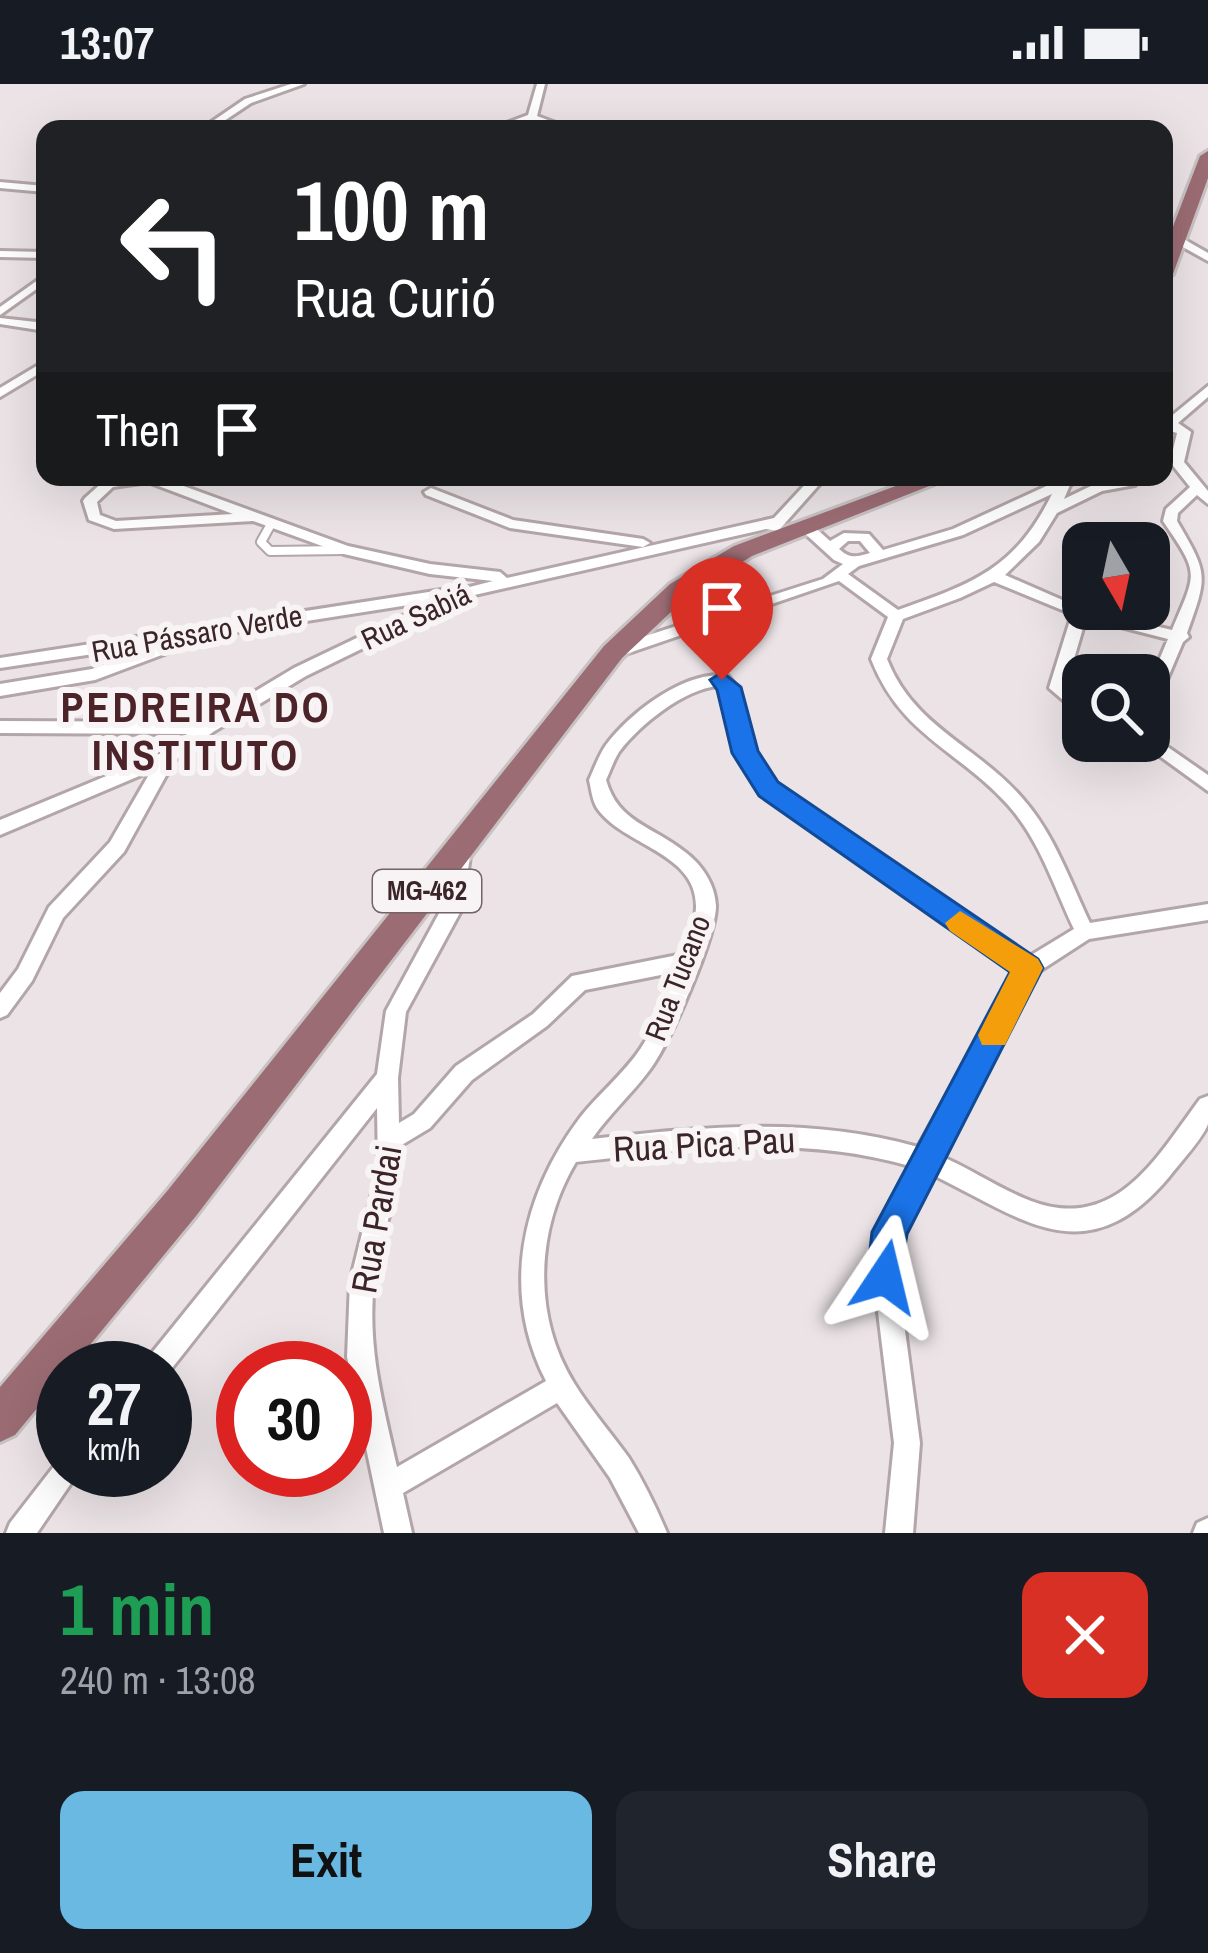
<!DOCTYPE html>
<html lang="en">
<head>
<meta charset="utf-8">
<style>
  :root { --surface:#171b24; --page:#20242c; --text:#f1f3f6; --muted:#9ea1a6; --accent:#69b9e3 }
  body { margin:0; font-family:"Archivo Narrow",sans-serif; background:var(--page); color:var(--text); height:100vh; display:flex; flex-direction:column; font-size:45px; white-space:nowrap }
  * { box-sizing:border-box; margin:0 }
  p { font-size:39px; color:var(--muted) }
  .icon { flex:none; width:66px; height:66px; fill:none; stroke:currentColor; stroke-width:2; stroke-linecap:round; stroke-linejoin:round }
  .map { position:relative; height:1449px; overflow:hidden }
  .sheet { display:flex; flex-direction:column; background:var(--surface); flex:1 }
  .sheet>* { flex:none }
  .top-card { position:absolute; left:36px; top:36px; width:1137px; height:366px; border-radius:24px; box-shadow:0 12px 48px #0002; background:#202124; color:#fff; overflow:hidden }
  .needle { width:78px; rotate:171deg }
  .tools { position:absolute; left:1062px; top:438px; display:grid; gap:24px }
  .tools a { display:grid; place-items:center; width:108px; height:108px; border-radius:24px; background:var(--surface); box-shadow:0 12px 48px #0002; font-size:60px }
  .speed { position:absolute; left:36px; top:1257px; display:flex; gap:24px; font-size:60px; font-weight:700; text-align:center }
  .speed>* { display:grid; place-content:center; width:156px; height:156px; border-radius:50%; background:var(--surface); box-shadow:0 12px 48px #0002; line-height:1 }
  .speed small { font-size:30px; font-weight:400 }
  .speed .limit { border:18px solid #d22; background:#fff; color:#111 }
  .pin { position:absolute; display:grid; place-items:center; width:102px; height:102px; color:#fff; margin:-123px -51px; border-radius:50% 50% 50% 0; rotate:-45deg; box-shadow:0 0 12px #0007 }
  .pin .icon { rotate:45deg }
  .me { position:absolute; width:132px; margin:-66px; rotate:10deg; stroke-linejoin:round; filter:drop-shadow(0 0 9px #0008) }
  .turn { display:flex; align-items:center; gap:42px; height:252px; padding:0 60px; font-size:54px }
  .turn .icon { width:156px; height:156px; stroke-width:2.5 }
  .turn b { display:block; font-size:84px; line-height:102px }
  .then { display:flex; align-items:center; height:114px; padding:0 60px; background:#0003; gap:24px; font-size:45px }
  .round { display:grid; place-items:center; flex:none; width:126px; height:126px; border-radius:24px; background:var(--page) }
  .headline { display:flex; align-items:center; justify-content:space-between; height:204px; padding:0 60px }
  h1 { font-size:72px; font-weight:800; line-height:90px; color:#1e9e55 }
  .button { display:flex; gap:24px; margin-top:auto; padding:24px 60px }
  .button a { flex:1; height:138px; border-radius:24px; background:var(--accent); color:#111; font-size:48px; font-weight:800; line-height:138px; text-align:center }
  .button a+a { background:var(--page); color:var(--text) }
  .status { display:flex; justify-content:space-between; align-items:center; height:84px; padding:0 60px; background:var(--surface); direction:ltr }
  .status svg { height:33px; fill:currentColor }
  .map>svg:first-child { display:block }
</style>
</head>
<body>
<div class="status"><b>13:07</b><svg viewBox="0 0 49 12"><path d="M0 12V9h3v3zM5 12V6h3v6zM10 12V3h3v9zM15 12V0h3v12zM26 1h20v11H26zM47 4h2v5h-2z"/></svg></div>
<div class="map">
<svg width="1208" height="1449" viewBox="0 0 1208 1449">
  <rect width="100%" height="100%" fill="#ebe3e6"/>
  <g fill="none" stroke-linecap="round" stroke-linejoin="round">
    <defs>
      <path id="service" d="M271 440 261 458 270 467 344 466"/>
      <g id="minor">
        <path d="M291 0H304L251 19 212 45H201L245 15Z"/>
        <path d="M537 0H545L537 32 572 45C557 45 545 36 532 36 518 36 506 45 491 45L528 31Z"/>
        <path d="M0 98 45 102V108L0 104Z"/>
        <path d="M1172 153H1180L1208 169V177L1172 157Z"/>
        <path d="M0 167 45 168V174L0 173Z"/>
        <path d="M45 191V199L0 231V223Z"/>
        <path d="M0 234 45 239V247L0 240Z"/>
        <path d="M45 277V286L0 313V304Z"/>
        <path d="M1208 302V313L1178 339 1191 348 1184 378 1208 407V420L1197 411 1178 429 1177 437C1208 490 1208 491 1187 549L1189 553 1183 558 1155 624 1149 626V600L1168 555 1086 534 1066 602 1083 615V630L1077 628 1049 604 1072 530 994 498 960 514 903 535 887 575C914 644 978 662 1023 715 1054 750 1070 797 1090 839L1208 820V836L1089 855 1035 890 938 1071C970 1084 999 1105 1031 1117 1116 1149 1157 1073 1200 1015L1208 1012C1208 1020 1208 1033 1208 1040 1203 1054 1179 1080 1169 1093 1085 1193 1021 1133 929 1089L895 1171 920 1359 913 1449H885L894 1359 871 1171 910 1082C800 1050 688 1065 576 1078 536 1145 532 1231 574 1299 590 1325 611 1349 629 1374 644 1398 656 1423 667 1449H639L610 1394 557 1319 403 1409 412 1449H384L347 1273 350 1198 378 1085 377 1024 165 1293V1284H143L147 1275 377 990 386 927 443 822 455 759H469L471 764 463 823 406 928 398 994 399 1039 414 1030 456 982 533 930 572 892 683 870C688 856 696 839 696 823 697 768 623 762 597 724 592 716 591 704 589 696 594 685 599 671 606 661 630 629 686 585 728 592L737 603 753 668 775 700 1028 873 1074 845C1054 803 1040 757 1009 722 959 666 901 652 871 575L888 533 839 497 620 572 614 573 606 568 608 564 823 495 843 480 834 476 800 445V439H810L830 457 844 449 869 450 883 466 953 445 1066 393H1084L1070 401 1064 415 1093 401 1130 394 1137 398 1135 401 1102 407 1057 429 1039 458 1005 491 1083 525 1172 546C1197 487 1200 491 1163 437L1166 425 1190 403 1170 378 1177 349 1164 345V332L1169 334ZM1052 410C1015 485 974 499 898 526L848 490 859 482 963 451ZM848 457H860L870 469C857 473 850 475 839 465ZM718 602 721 605 736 669 763 710 1016 887 918 1063C807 1032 704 1043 592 1055 609 1030 633 1009 651 984 670 958 716 853 716 822 715 800 702 781 685 768 653 742 618 739 606 696 610 687 614 676 619 668 639 641 684 605 718 602ZM676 888C666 914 656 941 641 964 624 990 598 1010 579 1035 522 1112 500 1207 546 1297L397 1383C383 1320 367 1264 374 1199 379 1153 401 1110 400 1062L430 1044 472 996 547 942 585 906Z"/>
        <path d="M128 393H159L348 462 430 480 500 488 507 494 774 434 812 393H826L778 447 766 445 470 512 306 592 213 648 174 677 124 768 63 834 32 897 7 931 0 934V909L18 885 49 823 110 758 151 687 0 751V736L162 669 187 650 0 649V637L204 638 294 584 434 517 172 558 177 562 175 566 95 596 0 612V600L92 585 160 560 0 584V574L448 505 454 507 493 497 430 490 344 470 253 437 114 445 89 436 83 417 85 414 104 397ZM148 398 233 430 116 437 100 431 97 418 113 403Z"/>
        <path d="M431 404 513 436 643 455 650 459 643 463 510 444 426 411 424 408Z"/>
        <path d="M1149 650 1208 691V707L1143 660 1141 657H1149Z"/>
        <path d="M63 1374V1386H80L37 1449H6L10 1439 58 1377Z"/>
        <path d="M1208 1434V1449H1193L1197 1439Z"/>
      </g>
      <g id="primary">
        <path d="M1208 67V94L1173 190 1164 196V166L1200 72Z"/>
        <path d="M920 393H952L752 472 688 512 622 574 196 1132 71 1284H63V1293L15 1351 0 1358V1303L168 1106 604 562 670 500 734 462Z"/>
      </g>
    </defs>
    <use href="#service" stroke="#b3a6a9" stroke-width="12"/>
    <use href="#minor" stroke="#b3a6a9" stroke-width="6"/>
    <use href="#primary" stroke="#c8c2c3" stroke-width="6"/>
    <use href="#service" stroke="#fff" stroke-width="8"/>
    <use href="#minor" fill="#fff" fill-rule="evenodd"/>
    <use href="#primary" fill="#9c6c74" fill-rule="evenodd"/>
  </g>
  <path fill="#1a73e8" stroke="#114b97" stroke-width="3" d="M722 588 741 603 758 667 778 698 1038 875 1043 884 907 1150 898 1206 885 1211 872 1206 867 1193 872 1148 1010 888 759 712 732 669 717 606 710 596Z"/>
  <path fill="#f59e0b" d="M960 827 1038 875 1043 884 1005 961H982L978 951 1010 888 950 847 945 839Z"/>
  <g text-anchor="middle" stroke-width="12" stroke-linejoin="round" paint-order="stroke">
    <rect fill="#f8f3f5" stroke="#746366" stroke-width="3" x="373" y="786" width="108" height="42" rx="9"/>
    <g font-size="27" font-weight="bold" fill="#3b2528">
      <text x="427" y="816">MG-462</text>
    </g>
    <g font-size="30" fill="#3b2528" stroke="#f8f3f5">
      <text transform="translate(416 533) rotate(-25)" y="10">Rua Sabiá</text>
      <text transform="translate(197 550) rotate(-10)" y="10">Rua Pássaro Verde</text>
      <text transform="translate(678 894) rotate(-69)" y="10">Rua Tucano</text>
    </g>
    <g font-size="36" fill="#3b2528" stroke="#f8f3f5">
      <text transform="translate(704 1060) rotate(-3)" y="13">Rua Pica Pau</text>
      <text transform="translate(376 1135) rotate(-80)" y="13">Rua Pardai</text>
    </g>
    <g font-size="42" font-weight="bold" letter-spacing="3" fill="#4b2328" stroke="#f8f3f5">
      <text x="196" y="638">PEDREIRA DO<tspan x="196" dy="48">INSTITUTO</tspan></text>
    </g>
  </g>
</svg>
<div class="tools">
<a><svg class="needle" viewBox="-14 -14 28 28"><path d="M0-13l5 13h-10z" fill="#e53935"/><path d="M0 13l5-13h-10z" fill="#9ea1a6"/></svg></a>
<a><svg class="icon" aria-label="search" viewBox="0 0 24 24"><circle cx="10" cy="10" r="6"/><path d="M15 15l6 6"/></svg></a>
</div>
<div class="speed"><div>27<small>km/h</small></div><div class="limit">30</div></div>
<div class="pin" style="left:722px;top:596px;background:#d93025"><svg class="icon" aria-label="arrive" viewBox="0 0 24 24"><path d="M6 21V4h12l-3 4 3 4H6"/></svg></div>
<svg class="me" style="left:885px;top:1193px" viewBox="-20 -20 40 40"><path d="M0-17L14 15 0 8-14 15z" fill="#1a73e8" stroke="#fff" stroke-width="4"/></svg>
<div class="top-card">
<div class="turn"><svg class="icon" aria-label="left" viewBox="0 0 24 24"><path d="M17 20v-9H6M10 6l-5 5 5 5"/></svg><div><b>100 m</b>Rua Curió</div></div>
<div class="then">Then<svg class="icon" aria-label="arrive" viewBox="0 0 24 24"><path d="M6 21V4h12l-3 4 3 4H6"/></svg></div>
</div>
</div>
<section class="sheet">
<div class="headline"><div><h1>1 min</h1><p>240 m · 13:08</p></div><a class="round" style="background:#d93025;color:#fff"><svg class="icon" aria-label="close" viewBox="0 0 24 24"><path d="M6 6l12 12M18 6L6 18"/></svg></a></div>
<div class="button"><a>Exit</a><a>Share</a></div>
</section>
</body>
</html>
